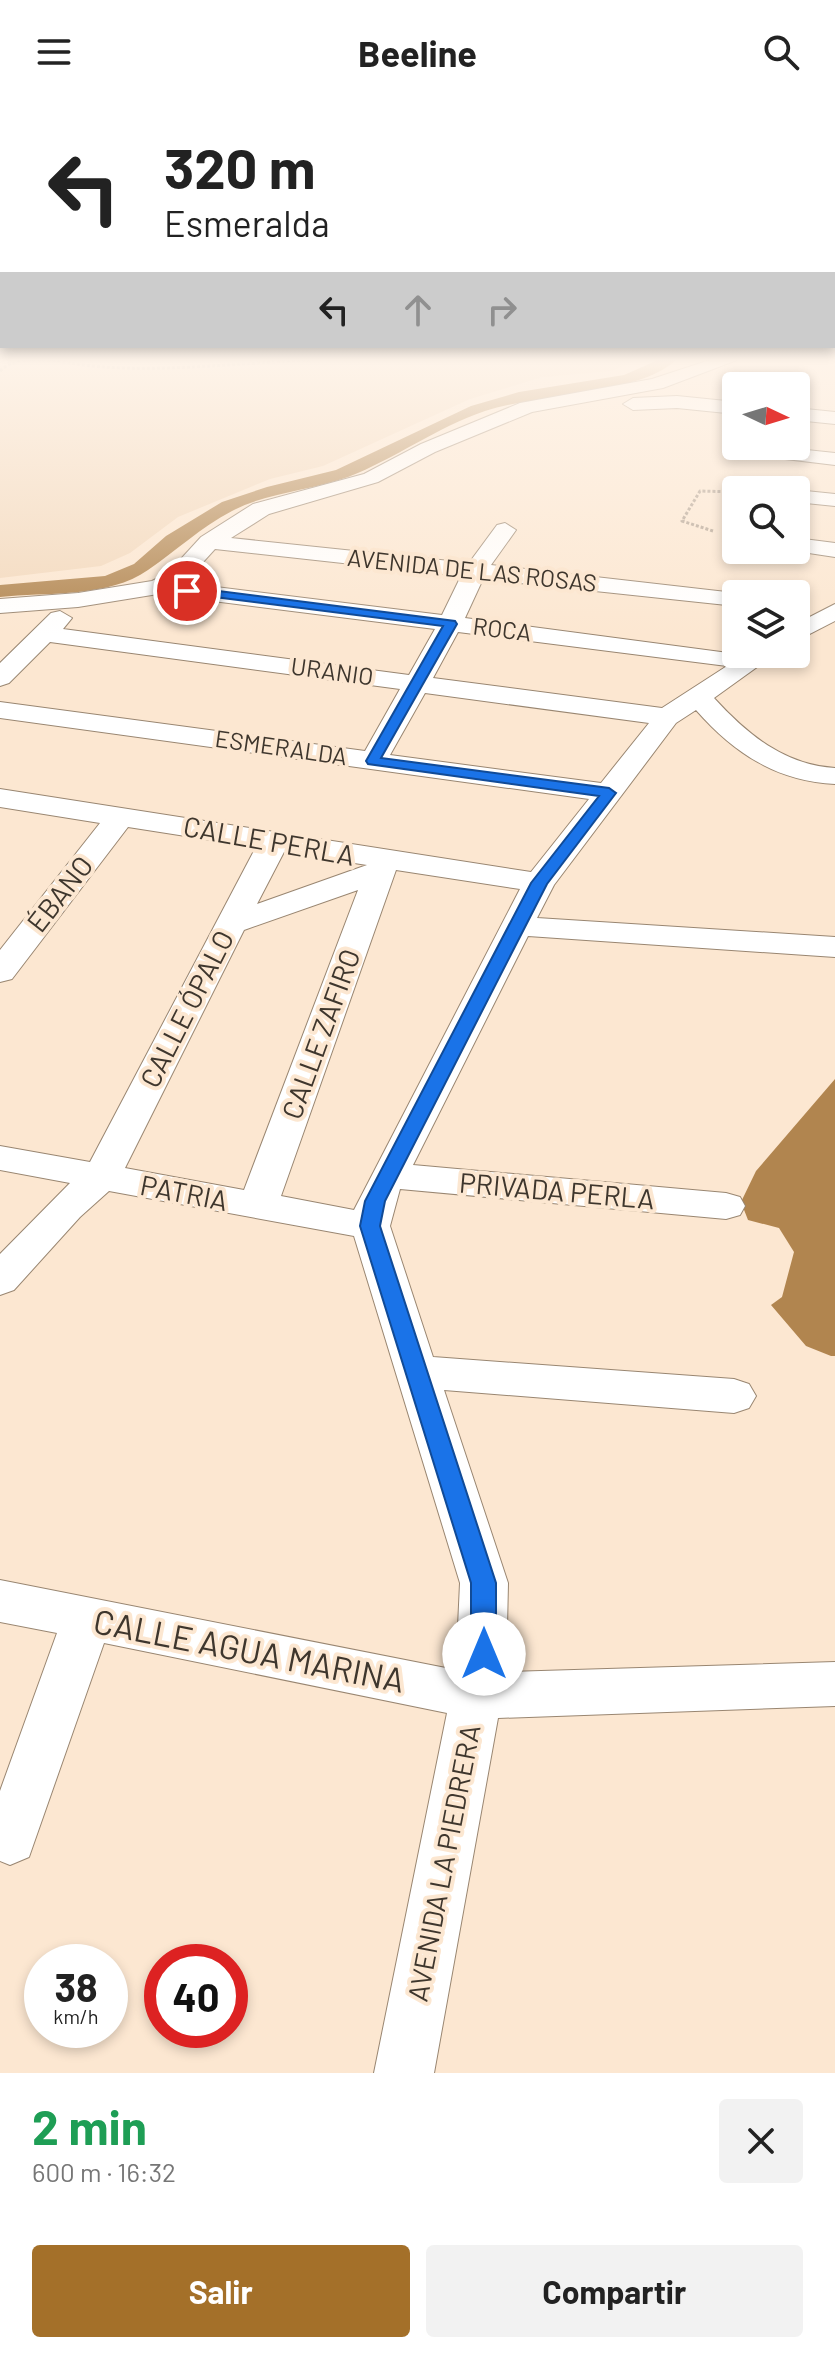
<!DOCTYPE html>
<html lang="es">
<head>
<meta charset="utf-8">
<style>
  :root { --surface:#fff; --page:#f2f2f2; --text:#222; --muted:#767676; --accent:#a47029 }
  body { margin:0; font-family:Barlow,sans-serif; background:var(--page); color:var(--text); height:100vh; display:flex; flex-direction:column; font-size:30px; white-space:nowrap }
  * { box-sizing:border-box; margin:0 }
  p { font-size:26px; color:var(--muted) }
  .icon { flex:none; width:44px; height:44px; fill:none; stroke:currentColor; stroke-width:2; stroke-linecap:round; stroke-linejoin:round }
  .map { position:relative; height:1969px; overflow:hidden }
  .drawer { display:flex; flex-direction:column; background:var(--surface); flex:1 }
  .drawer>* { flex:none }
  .top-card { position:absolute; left:0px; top:0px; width:836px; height:244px; box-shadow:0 4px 12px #0003; background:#fff; color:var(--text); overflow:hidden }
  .needle { width:52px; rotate:94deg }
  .buttons { position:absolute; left:722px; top:268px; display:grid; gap:16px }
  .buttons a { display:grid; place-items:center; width:88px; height:88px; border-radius:8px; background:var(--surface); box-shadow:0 4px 12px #0003; font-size:40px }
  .speed { position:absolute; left:24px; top:1840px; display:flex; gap:16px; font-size:40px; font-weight:700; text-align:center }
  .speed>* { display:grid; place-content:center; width:104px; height:104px; border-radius:50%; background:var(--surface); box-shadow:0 4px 12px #0003; line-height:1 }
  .speed small { font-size:20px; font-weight:400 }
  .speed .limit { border:12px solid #d22; background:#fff; color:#111 }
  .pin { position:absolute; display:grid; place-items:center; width:68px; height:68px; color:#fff; margin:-34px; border:4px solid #fff; border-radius:50%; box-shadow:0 2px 8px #0007 }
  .me { position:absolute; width:88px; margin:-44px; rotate:0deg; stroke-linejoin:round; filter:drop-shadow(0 0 6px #0008) }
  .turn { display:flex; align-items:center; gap:28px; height:168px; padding:0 32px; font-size:36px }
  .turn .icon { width:104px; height:104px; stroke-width:2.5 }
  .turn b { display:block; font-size:56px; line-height:68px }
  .lanes { display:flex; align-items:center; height:76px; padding:0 32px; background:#0003; justify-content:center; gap:40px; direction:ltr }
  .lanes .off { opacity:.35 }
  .round { display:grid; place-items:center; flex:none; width:84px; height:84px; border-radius:8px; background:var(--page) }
  .overview { display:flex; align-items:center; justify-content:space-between; height:136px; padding:0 32px }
  h1 { font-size:48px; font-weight:700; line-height:60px; color:#1e9e55 }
  .button { display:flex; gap:16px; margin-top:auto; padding:16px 32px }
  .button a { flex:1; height:92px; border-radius:8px; background:var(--accent); color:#fff; font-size:32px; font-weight:700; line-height:92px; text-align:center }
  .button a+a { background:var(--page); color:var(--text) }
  header { display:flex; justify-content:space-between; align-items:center; height:104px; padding:0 32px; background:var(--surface); font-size:36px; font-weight:700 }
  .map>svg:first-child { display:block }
</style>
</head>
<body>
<header><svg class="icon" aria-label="menu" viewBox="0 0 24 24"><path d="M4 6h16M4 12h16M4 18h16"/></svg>Beeline<svg class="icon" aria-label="search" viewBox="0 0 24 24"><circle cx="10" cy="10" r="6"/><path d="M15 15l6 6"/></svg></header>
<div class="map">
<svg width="835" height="1969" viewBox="0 0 835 1969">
  <rect width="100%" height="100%" fill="#fce7d1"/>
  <path fill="#f3d9bd" d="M0 256H637L612 267 543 273 470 295 323 362 270 375 178 413 130 449 101 462 0 474Z"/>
  <path fill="#b1854f" d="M835 975V1252H831L806 1242 771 1201 782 1193 794 1148 779 1124 748 1116 741 1098 756 1067Z"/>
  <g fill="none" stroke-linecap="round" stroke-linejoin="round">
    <path fill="#b1854f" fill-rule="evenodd" d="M658 256H676C639 291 536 290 485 307 437 323 395 355 348 373 310 387 268 388 232 407 200 424 177 446 148 466 109 494 45 488 0 493V481L105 472 134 460 166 432 222 398 267 383 336 366 471 302 519 288 624 271Z"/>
    <defs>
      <g id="minor">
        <path d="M710 256H737L663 284 532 308 435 348 378 378 269 410 231 434 469 459 497 421 505 419 516 426 491 461 744 490H736V502L483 475 465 514 736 550H775L714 594C747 630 784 661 835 664V680C776 677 734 649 696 606L676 619 554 781 537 814 835 833V853L528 832 413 1061 726 1089 740 1093 745 1102 740 1111 726 1115 400 1085 390 1122 433 1253 734 1275 749 1280 756 1292 749 1304 734 1309 444 1286 508 1479 506 1568 835 1558V1602L498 1614 434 1969H374L447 1609 104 1539 29 1753 10 1761 0 1757V1687L57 1529 0 1518V1476L456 1566 460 1479 354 1132 109 1087 80 1113 14 1186 0 1191V1150L70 1079 0 1066V1042L90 1058 256 743 128 723 12 875 0 878V846L100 719 0 703V685L531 768 589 695 0 614V598L365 647 400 585 50 538 9 579 0 582V559L51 509 60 507 72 514 63 525 409 571 435 525 158 490 78 503 0 509V495L78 489 152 477 168 469 201 433 253 400 364 370 421 340 520 299 652 275ZM215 445 461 472 442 511 184 479ZM458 528 727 562 662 604 433 574ZM425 589 649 619 601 679 390 651ZM284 748 367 761 257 800ZM396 766 520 785 354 1106 281 1092ZM358 786 244 1086 125 1064 244 826Z"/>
        <path d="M677 292 736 298V310L677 304 633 306 623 300 633 294Z"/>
        <path d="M796 304 835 308V320L796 316Z"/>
        <path d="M769 342 835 349V361L761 352 758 348 761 344Z"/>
        <path d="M794 386H796L835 390V402L796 398Z"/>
        <path d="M734 427 736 441 726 439 723 434 726 429Z"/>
        <path d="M796 434 835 439V453L789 446H796Z"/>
        <path d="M835 500V517L796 537V520Z"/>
      </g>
    </defs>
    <use href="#minor" stroke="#998671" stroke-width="2"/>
    <g stroke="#af9f8f" stroke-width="3" stroke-dasharray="3 2" stroke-linecap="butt">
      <path d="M0 267C16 251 49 256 70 259 140 271 237 259 310 256"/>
      <path d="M713 427 682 417 700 387 736 388"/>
    </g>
    <use href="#minor" fill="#fff" fill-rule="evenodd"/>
  </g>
  <linearGradient id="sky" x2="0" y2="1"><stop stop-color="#92a1ab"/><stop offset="0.48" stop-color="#fef4ea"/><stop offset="1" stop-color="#fef4ea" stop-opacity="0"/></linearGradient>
  <rect width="835" height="532" fill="url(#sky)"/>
  <path fill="#1a73e8" stroke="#114b97" stroke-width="2" d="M187 483 455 517 457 520 381 654 609 684 616 689 547 780 385 1097 380 1122 496 1479V1550L493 1557 484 1561 475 1557 471 1550V1479L360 1122 365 1097 531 779 599 692 368 660 366 657 443 522 183 489V484Z"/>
  <g text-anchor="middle" stroke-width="8" stroke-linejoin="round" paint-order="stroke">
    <g font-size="24" fill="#3e362d" stroke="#fce7d1">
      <text transform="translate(472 467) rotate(6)" y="8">AVENIDA DE LAS ROSAS</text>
      <text transform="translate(502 526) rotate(7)" y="8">ROCA</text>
      <text transform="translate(332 568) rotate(8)" y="8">URANIO</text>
      <text transform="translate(281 644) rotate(8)" y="8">ESMERALDA</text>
    </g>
    <g font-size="28" fill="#3e362d" stroke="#fce7d1">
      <text transform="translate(269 737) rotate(10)" y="10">CALLE PERLA</text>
      <text transform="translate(60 790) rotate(-52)" y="10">ÉBANO</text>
      <text transform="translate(187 905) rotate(-63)" y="10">CALLE ÓPALO</text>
      <text transform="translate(321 930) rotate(-70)" y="10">CALLE ZAFIRO</text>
      <text transform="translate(557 1087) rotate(5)" y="10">PRIVADA PERLA</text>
      <text transform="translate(184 1089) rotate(11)" y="10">PATRIA</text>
      <text transform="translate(444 1759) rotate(-79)" y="10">AVENIDA LA PIEDRERA</text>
    </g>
    <g font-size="34" fill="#3e362d" stroke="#fce7d1">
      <text transform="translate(249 1547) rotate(11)" y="12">CALLE AGUA MARINA</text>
    </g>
  </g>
</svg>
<div class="buttons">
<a><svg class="needle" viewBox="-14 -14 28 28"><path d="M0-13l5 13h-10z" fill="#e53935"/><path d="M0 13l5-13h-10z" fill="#767676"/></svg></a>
<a><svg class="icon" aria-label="search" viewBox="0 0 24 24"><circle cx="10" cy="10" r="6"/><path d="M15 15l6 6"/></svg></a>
<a><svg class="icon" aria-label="layers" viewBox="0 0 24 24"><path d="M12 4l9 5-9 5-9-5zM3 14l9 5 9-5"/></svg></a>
</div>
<div class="speed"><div>38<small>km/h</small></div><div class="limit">40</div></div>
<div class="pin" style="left:187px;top:487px;background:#d93025"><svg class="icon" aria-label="arrive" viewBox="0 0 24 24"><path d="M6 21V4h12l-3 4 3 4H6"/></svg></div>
<svg class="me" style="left:484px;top:1550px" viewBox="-20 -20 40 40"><circle r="19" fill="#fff"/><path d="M0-13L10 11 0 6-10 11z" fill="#1a73e8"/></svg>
<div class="top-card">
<div class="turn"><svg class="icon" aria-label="left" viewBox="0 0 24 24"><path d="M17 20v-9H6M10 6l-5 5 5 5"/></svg><div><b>320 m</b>Esmeralda</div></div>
<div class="lanes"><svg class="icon" aria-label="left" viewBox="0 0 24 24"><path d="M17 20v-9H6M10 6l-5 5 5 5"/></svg><svg class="icon off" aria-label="ahead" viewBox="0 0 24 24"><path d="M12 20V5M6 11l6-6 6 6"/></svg><svg class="icon off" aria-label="right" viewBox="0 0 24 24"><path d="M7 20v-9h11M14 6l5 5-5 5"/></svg></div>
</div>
</div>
<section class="drawer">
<div class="overview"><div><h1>2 min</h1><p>600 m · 16:32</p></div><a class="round"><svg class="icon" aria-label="close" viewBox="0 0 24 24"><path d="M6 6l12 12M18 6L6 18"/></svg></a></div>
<div class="button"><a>Salir</a><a>Compartir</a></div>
</section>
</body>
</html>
